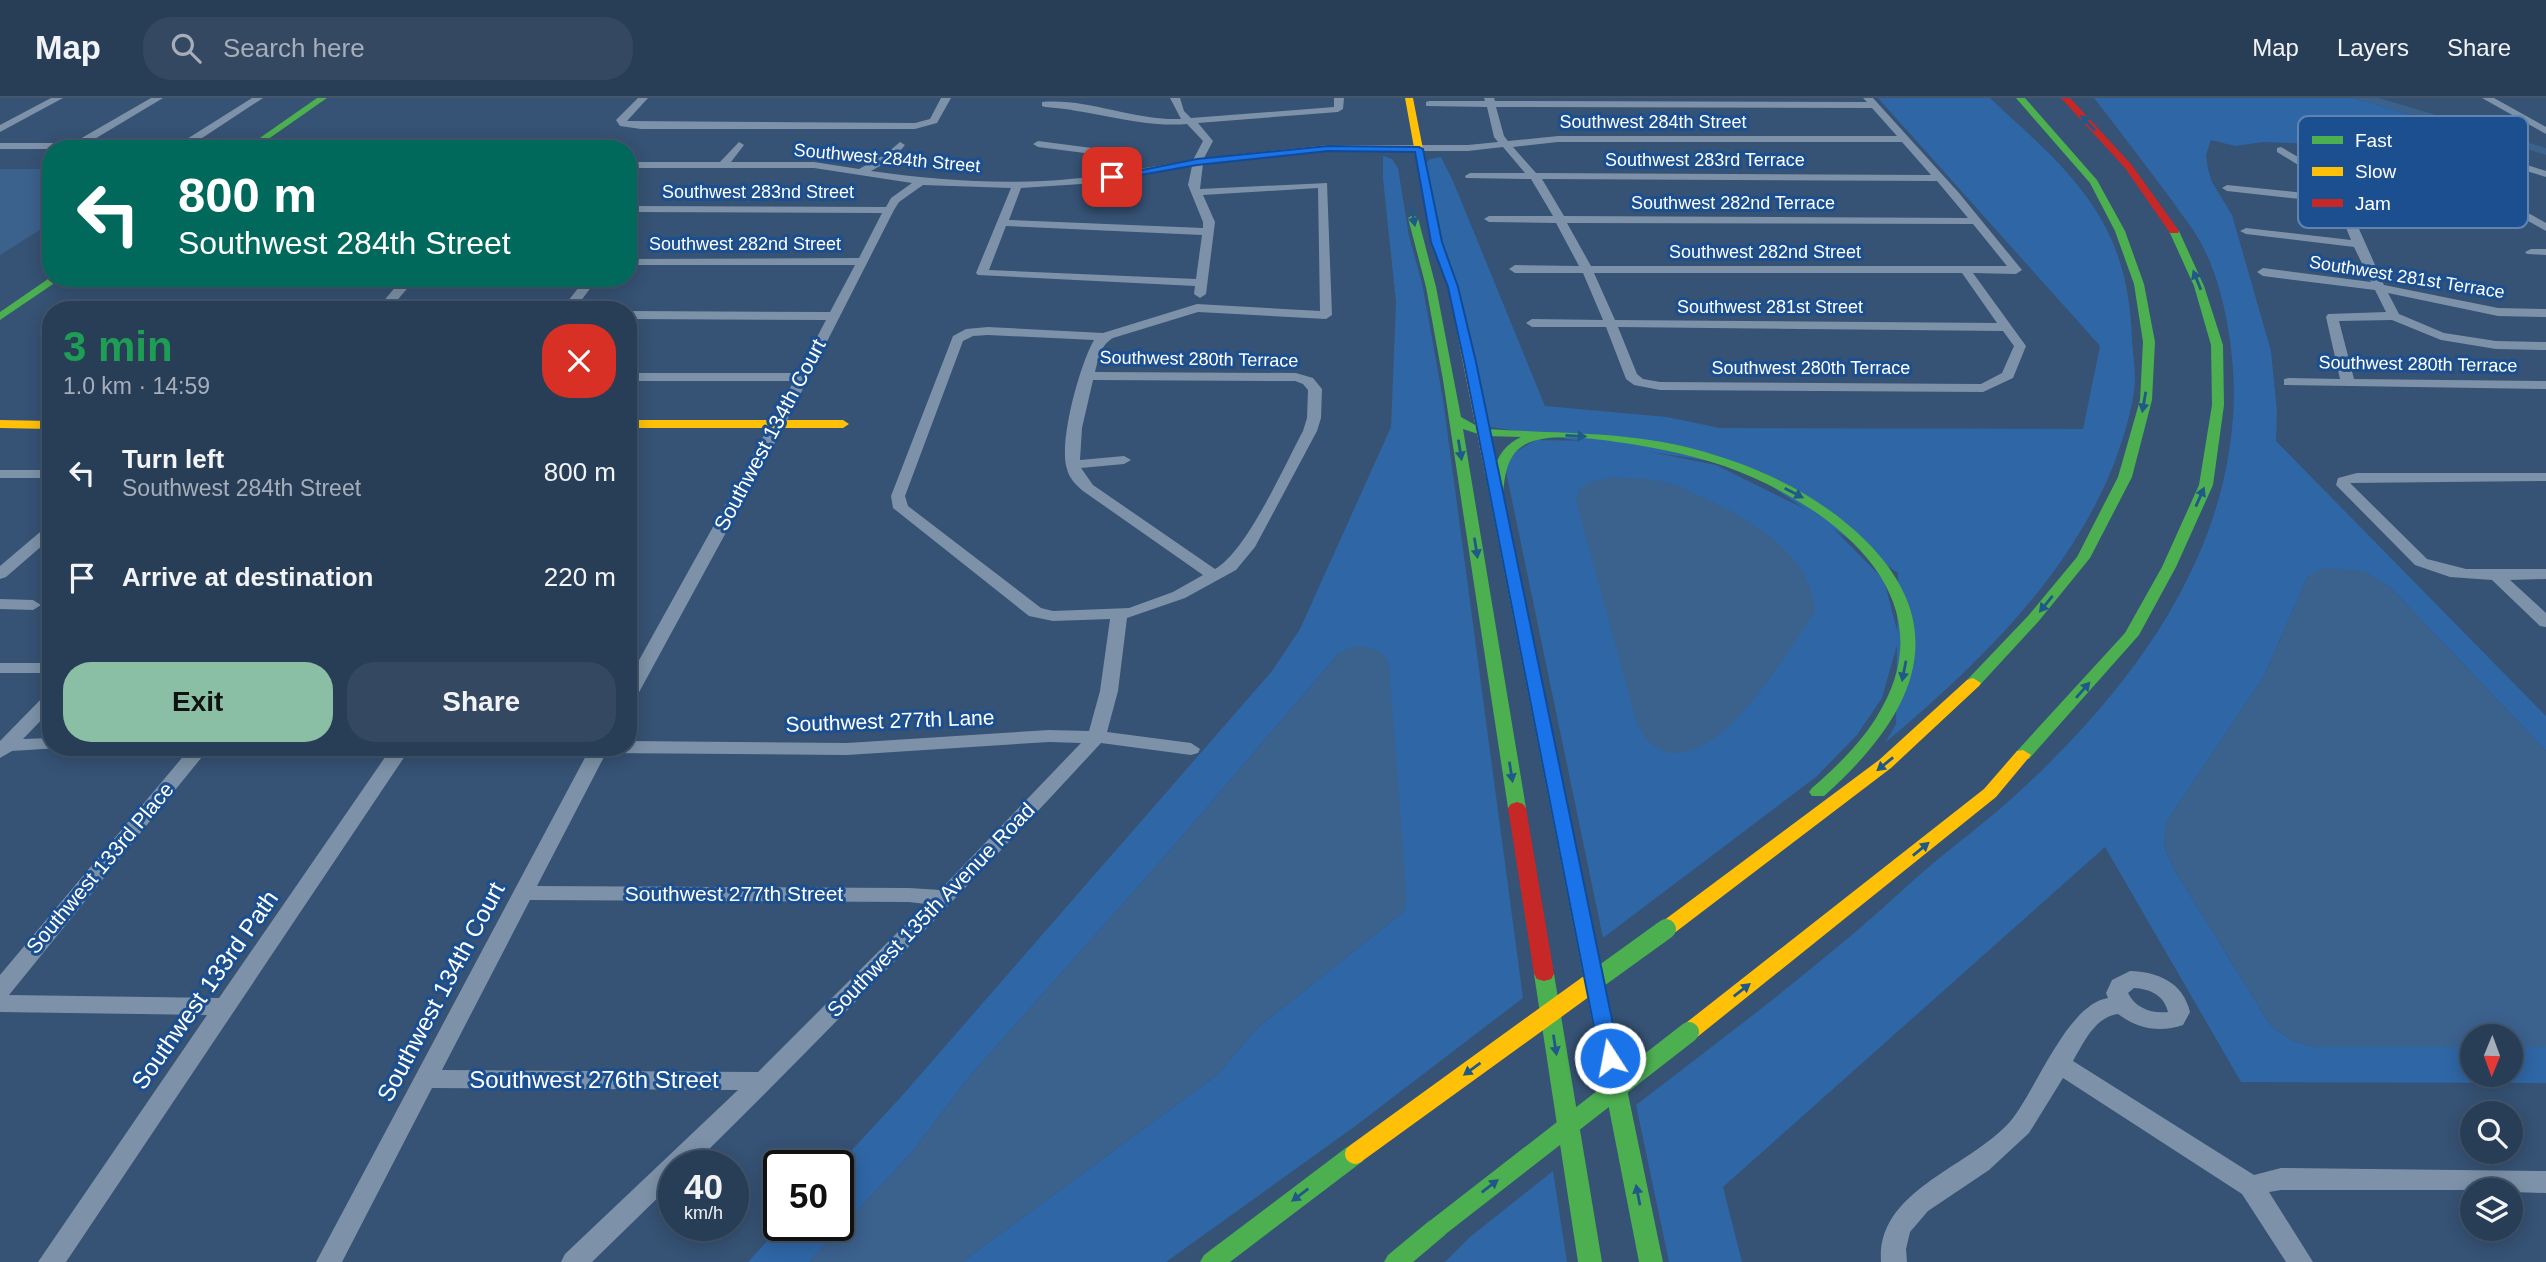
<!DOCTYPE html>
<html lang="en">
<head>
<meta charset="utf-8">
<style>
  :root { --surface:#283e57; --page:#344961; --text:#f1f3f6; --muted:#a5aeba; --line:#44576d; --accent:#8abfa5 }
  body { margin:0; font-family:Arial,sans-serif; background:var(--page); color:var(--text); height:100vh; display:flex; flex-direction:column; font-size:26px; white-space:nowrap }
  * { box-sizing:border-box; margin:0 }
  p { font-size:23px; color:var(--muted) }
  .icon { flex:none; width:38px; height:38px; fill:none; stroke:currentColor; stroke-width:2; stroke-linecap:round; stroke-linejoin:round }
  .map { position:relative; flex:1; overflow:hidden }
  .side { position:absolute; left:42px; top:203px; width:595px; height:455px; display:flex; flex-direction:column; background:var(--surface); border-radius:28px; box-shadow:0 4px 18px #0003,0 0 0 2px var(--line) }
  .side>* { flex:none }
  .banner { position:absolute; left:42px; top:42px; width:595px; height:147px; border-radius:28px; box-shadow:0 4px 18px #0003,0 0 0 2px var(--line); background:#00695c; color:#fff; overflow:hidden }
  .needle { width:46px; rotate:181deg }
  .tools { position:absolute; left:2460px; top:926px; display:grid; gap:14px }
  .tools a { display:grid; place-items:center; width:63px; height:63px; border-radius:50%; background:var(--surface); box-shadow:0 4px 18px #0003,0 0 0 2px var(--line); font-size:35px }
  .speed { position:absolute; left:658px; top:1052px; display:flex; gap:14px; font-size:35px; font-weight:700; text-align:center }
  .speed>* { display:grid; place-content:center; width:91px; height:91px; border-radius:50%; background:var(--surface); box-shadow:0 4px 18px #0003,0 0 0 2px var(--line); line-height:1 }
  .speed small { font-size:18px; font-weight:400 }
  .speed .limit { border:4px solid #111; border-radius:10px; background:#fff; color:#111 }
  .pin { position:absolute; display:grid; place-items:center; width:60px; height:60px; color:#fff; margin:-30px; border-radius:14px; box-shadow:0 4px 10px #0006 }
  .me { position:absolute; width:77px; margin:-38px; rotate:349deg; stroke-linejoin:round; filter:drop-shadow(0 0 5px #0008) }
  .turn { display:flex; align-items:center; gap:24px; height:147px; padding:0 21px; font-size:32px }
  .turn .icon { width:91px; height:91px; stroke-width:2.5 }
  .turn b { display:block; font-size:49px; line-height:60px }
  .round { display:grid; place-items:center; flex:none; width:74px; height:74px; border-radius:28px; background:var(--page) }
  .headline { display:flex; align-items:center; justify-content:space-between; height:119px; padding:0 21px }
  h1 { font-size:42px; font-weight:700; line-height:52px; color:#1e9e55 }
  .cta { display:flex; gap:14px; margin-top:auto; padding:14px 21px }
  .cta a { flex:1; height:80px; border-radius:28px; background:var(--accent); color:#111; font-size:28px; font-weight:700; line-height:80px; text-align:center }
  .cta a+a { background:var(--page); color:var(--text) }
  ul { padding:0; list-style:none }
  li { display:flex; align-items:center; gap:21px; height:105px; padding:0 21px }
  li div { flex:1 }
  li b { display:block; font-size:26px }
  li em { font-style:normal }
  header { display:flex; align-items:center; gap:42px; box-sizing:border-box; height:98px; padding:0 35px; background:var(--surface); border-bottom:2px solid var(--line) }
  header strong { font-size:33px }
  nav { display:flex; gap:38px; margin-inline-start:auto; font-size:24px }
  .search { width:490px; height:63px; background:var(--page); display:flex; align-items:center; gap:18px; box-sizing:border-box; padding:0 24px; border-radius:28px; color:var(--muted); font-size:26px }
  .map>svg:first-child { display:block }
</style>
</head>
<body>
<header>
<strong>Map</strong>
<div class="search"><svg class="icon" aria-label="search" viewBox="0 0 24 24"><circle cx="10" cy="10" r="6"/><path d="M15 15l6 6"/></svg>Search here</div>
<nav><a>Map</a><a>Layers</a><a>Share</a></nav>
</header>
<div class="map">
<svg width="2546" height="1164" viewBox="0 0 2546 1164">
  <rect width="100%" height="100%" fill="#365274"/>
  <g fill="#2f66a5">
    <path d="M1878 0H1990C2032 40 2079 77 2106 130 2124 165 2131 203 2132 242 2133 256 2135 270 2135 284 2133 311 2123 341 2114 366 2068 481 1978 566 1885 645L1896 626 1898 475 1742 368 1490 329 1444 149 1426 65 1430 61 1441 59 1453 83 1545 308 1667 319 1720 330 2083 331 2100 248Z"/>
    <path d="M2094 0H2354L2499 43 2496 49C2476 55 2457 48 2437 47 2379 44 2321 47 2263 44L2235 48 2211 42 2206 57 2208 71 2212 84 2232 117 2271 253 2277 314 2276 343 2546 618V653L2389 488 2308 478 2264 578 2167 723 2164 748 2174 771 2271 928 2293 943 2314 949H2473V976H2511V949H2546V985L2241 984 2105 749 1723 1089 1742 1164H1669L1636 1007C1705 954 1774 902 1841 846 1869 823 1897 797 1924 773 1952 749 1982 727 2010 702 2121 602 2223 473 2233 318 2237 269 2227 198 2205 153 2197 135 2184 120 2173 104 2147 69 2121 35 2094 0Z"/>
    <path d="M1383 58 1392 61 1398 70 1409 138 1422 185 1443 301 1523 900 1354 1029 1166 1164H962L1217 977 1257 930 1402 815 1406 807 1339 555 1167 756 969 979 912 1054 809 1164H748L782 1127H838V1067L900 1000 1272 573 1300 531 1391 329 1396 204 1383 81Z"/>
    <path d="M1536 342 1596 343 1716 367 1823 420 1884 482 1899 540 1882 600 1857 637 1816 679 1603 840 1505 369 1506 359Z"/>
    <path d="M1553 1073 1567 1164H1445L1471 1138Z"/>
  </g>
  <g fill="#3b618d">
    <path d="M2354 0H2379L2546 50V57Z"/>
    <path d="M0 71H51V125L0 157Z"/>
    <path d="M1614 379C1631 380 1651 380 1668 385 1678 387 1688 393 1698 397 1747 419 1811 454 1815 514 1788 552 1708 696 1649 644 1644 640 1640 631 1637 626L1576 403 1579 392 1588 385Z"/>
    <path d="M2324 470 2364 473 2389 488 2546 653V949H2511V938H2473V949H2314L2293 943 2271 928 2174 771 2164 748 2167 723 2264 578 2308 478Z"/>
    <path d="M1354 548C1370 549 1383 550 1389 567L1406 792V807L1402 815 1257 930 1217 977 962 1164H809L912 1054 969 979 1167 756 1339 555Z"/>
  </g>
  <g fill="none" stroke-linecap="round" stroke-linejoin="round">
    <g fill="#7d92a8" fill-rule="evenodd">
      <path d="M51 0H63L0 34V27Z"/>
      <path d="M151 0H163L88 45 179 46 252 0H263L193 46 473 44 524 51H0V45H73Z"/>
      <path d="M638 0H648L627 23 915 25 930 21 941 0H951L937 25 915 31H641L620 28 616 22Z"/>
      <path d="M1170 0H1180L1184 13 1191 20 1334 9V0H1344L1343 11 1338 14 1198 25 1213 43 1204 60 1328 47H1468L1498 44 1494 39 1487 9 1426 8V4L1429 3H1485L1484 0H1494L1495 3 1867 4 1863 0H1873L1959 95 2022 172 2016 176 1973 175 2026 248 2013 280 1983 294 1660 292 1634 287 1626 281 1606 229H1532L1526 225 1532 221 1603 222 1583 175H1515L1509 171 1515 167 1579 168 1556 125 1489 124 1484 121 1489 118H1553L1531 81 1466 80 1465 78 1470 75H1525L1503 49 1468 53H1328L1203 66 1200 91 1327 85 1332 217 1326 221 1198 214 1113 240C1100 248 1099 259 1095 274L1296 275 1313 280 1322 291 1321 320 1317 333 1255 449 1236 472 1185 500 1127 520 1118 593 1107 634 1191 645 1200 651 1198 655 1191 657 1101 645C968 789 832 930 692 1068H674V1084L592 1164H561L565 1156 738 992 432 990 342 1164H316L588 654 581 649H628V643L847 645 1049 632 1089 633 1100 593 1110 521 1053 523 1029 518 893 410 891 398 953 238 966 231 988 229 1103 235 1197 206 1320 213 1318 90 1203 97 1215 124 1206 196 1200 200 1194 196 1195 188 978 177 976 175 1011 90 923 87 899 104 894 112 785 326 637 598 628 603V582L794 283H628V275H798L826 222 628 221V213L830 214 855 167H628V161L859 160 882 115 628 114V108L886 109 891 100 912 85 814 70H628V64H720L739 44 744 47 731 64H814L859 71 886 56 900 44 905 47 894 60 871 73C955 85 1040 89 1124 74L1108 58 1038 49 1033 46 1038 43 1115 53 1122 57 1133 72 1193 62 1203 43 1187 26C1140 30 1092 12 1045 9L1042 8V4C1088 0 1134 23 1181 21ZM1496 9 1872 10 1897 38H1558L1508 43 1504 38ZM1558 44H1902L1931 77 1536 75 1513 49ZM1192 68 1188 87 1203 124V130L1009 122 1021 90 1096 85 1128 79 1134 84 1139 81 1137 78ZM1542 81 1937 83 1968 120 1564 118ZM1567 125 1973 126 2007 168H1591ZM1006 128 1202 137 1196 181 989 172ZM1594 175H1962L1997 225 1615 222ZM1618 229 2003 233 2014 248 2002 275 1981 286 1660 284 1643 281 1637 276ZM988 237 1094 242C1080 266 1058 345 1067 371 1069 380 1076 387 1083 393L1203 477 1173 494 1129 510 1053 513 1041 510 908 408 905 398 963 243 973 238ZM1093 282 1295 283 1303 286 1308 292 1307 320 1303 333C1284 368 1247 453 1215 471L1093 387 1081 370 1124 366 1131 362 1124 358 1080 362 1082 330ZM1049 644 1081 645 940 792 909 790 537 788 606 655 847 657ZM530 802 909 804 926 806 758 974 442 972Z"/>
      <path d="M2482 0H2494L2546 29V36Z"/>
      <path d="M2373 47 2426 80 2458 79 2461 71 2440 56V52L2444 51 2479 52 2546 73V79L2478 58 2455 57 2471 70 2468 81 2546 125V133L2460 85 2350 90 2343 95 2384 187 2498 210 2546 211V219L2498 218 2388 195 2399 216 2444 235 2496 243 2546 244V252L2496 251 2441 242 2392 222 2339 223 2354 281 2546 283V291L2284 287V281L2289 280 2340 281 2326 219 2328 216 2386 214 2375 192 2263 178 2257 174 2263 170 2371 184 2354 149 2246 136 2240 133 2246 130 2351 142 2336 105 2227 93 2222 90 2227 87 2333 98 2332 94 2336 90 2277 54V50L2281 49 2343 85 2413 81 2369 52 2368 50Z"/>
      <path d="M2531 151H2546V157L2527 156 2525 154Z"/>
      <path d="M403 180H416L389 212H376Z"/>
      <path d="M586 180H598L574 212H561Z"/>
      <rect x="0" y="372" width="51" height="8"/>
      <path d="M2357 375H2546V383L2350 385 2427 461 2466 471H2546V481L2510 482 2546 515V529L2540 528 2492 482 2450 479 2415 467 2336 387 2338 380Z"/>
      <path d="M51 427V440L6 479 0 481V468L46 429Z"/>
      <path d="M0 501 33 502 41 507 33 512 0 511Z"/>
      <rect x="0" y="565" width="51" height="10"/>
      <path d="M51 596V612L23 641 51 640V649L58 650 12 653 0 660V643L45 597Z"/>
      <path d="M191 649H210L9 897 219 900 392 649H411L66 1164H38L207 917 0 914V877Z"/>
      <path d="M2130 873C2158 874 2183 884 2190 914L2183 927C2160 935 2138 931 2118 916 2095 919 2084 944 2073 963L2254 1077 2281 1070 2546 1073V1095L2511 1094V1092H2281L2269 1094 2313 1164H2286L2242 1096 2063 980 2029 1035 1989 1072 1928 1113 1910 1134 1906 1151 1907 1164H1881C1876 1090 1974 1069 2013 1020 2037 989 2068 906 2108 900L2106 895 2112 882ZM2134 890C2150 891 2164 897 2168 914 2152 916 2135 910 2128 895Z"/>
    </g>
    <g fill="#4caf50" fill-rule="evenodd">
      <path d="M317 0H327L254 51H244Z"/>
      <path d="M2016 0H2025L2097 82 2125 133 2144 186 2155 244 2152 302 2132 379 2090 460 2038 524 1979 588 1973 590 1965 585 1967 582 2028 518 2077 459 2118 379 2140 302 2143 244 2134 186 2115 133 2090 85Z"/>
      <path d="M1413 117 1418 120 1436 189 1461 319 1477 328 1489 331C1558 336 1626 333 1694 351 1758 368 1818 396 1865 442 1959 535 1908 623 1824 698H1812L1809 694 1812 690C1836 669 1859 647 1876 620 1947 508 1850 423 1754 380 1715 362 1673 353 1631 346 1603 342 1552 333 1526 346 1507 356 1505 376 1503 396L1663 1164H1639L1485 376 1494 372C1498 357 1506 346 1521 339L1484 338 1463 331 1526 710 1523 714H1511L1508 710 1443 282 1426 189 1408 120Z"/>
      <path d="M2174 130 2179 133 2204 188 2223 247 2224 307 2213 387 2176 469 2139 537 2029 661H2017L2015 657 2017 653 2125 535 2162 469 2199 387 2212 307 2211 247 2194 188 2169 133Z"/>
      <path d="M51 179 62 180 0 222V214Z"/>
      <path d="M1544 869 1551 871 1554 876 1602 1164H1578L1534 876 1537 871Z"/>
      <path d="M1355 1047 1363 1049 1366 1056 1363 1063 1230 1164H1200L1204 1157 1347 1049Z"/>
      <path d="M1437 1120 1445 1123 1448 1130 1445 1137 1413 1164H1384L1388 1157 1429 1123Z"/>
    </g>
    <g fill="#ffc107" fill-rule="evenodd">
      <path d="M1405 0H1413L1441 143 1458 189 1499 376 1492 380 1485 376 1448 189 1431 143Z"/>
      <path d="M0 322 51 323V331L0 330Z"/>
      <path d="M628 322H843L849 326 843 330H628Z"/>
      <path d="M1973 580 1981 585 1979 588 1891 670 1673 836 1666 838 1659 836 1657 831 1659 826 1879 662 1967 582Z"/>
      <path d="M2023 652 2031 657 1996 699 1696 940 1689 942 1682 940 1679 934 1682 928 1984 691 2017 653Z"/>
    </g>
    <g fill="#c62828" fill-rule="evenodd">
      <path d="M2061 0H2070L2131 66 2179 133 2178 135H2170L2125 70Z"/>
      <path d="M1517 704 1523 706 1526 710 1554 876 1551 881 1544 883 1537 881 1534 876 1508 710 1511 706Z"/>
    </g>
    <g stroke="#4caf50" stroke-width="20">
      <path d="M1587 888 1666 831"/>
      <path d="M1437 1130 1689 934"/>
    </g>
    <path stroke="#ffc107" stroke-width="20" d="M1355 1056 1587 888"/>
  </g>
  <defs><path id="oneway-solid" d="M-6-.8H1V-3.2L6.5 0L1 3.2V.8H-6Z" transform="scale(1.75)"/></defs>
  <g fill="#205989">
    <use href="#oneway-solid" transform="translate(2088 25) rotate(-133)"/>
    <use href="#oneway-solid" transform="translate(1413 118) rotate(79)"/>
    <use href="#oneway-solid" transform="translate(2197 182) rotate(-112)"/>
    <use href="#oneway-solid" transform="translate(2144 304) rotate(100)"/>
    <use href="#oneway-solid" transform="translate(1576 338) rotate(3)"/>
    <use href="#oneway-solid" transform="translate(1460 352) rotate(81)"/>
    <use href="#oneway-solid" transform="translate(1794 395) rotate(27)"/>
    <use href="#oneway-solid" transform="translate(2200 399) rotate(-66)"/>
    <use href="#oneway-solid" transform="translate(1476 450) rotate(81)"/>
    <use href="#oneway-solid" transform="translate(2046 506) rotate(129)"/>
    <use href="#oneway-solid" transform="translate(1904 573) rotate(101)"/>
    <use href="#oneway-solid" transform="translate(2083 592) rotate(-49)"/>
    <use href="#oneway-solid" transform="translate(1885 666) rotate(141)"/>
    <use href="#oneway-solid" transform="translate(1511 674) rotate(81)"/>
    <use href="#oneway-solid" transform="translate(1921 751) rotate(-39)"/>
    <use href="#oneway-solid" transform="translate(1742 892) rotate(-38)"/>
    <use href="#oneway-solid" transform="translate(1555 947) rotate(81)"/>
    <use href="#oneway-solid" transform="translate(1472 971) rotate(144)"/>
    <use href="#oneway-solid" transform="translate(1490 1088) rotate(-38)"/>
    <use href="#oneway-solid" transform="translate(1300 1097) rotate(143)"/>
    <use href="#oneway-solid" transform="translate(1638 1097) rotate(-101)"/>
  </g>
  <path fill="#1a73e8" stroke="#114b97" stroke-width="2" d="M1328 48 1419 49 1423 51 1442 144 1458 189 1476 264 1620 960 1617 966 1610 968 1603 966 1600 960 1464 264 1448 189 1431 144 1415 54 1328 53 1197 67 1112 82 1107 79 1197 61Z"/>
  <g text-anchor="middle" stroke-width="6" stroke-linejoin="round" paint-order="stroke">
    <g font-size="18" fill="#fff" stroke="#1b4f8f">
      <text x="1653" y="30">Southwest 284th Street</text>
      <text transform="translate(887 60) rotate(5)" y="6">Southwest 284th Street</text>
      <text x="1705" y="68">Southwest 283rd Terrace</text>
      <text x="758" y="100">Southwest 283nd Street</text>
      <text x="1733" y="111">Southwest 282nd Terrace</text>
      <text x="745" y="152">Southwest 282nd Street</text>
      <text x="1765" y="160">Southwest 282nd Street</text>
      <text transform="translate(2407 179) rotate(9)" y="6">Southwest 281st Terrace</text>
      <text x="1770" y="215">Southwest 281st Street</text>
      <text transform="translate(1199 261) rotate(1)" y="6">Southwest 280th Terrace</text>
      <text transform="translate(2418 266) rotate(1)" y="6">Southwest 280th Terrace</text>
      <text x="1811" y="276">Southwest 280th Terrace</text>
    </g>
    <g font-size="21" fill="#fff" stroke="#1b4f8f">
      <text transform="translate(770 337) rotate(-62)" y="7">Southwest 134th Court</text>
      <text transform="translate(890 623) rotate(-2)" y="7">Southwest 277th Lane</text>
      <text transform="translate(100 770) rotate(-50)" y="7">Southwest 133rd Place</text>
      <text x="734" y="803">Southwest 277th Street</text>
      <text transform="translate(931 812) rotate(-46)" y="7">Southwest 135th Avenue Road</text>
    </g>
    <g font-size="24" fill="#fff" stroke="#1b4f8f">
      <text transform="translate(205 892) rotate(-55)" y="8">Southwest 133rd Path</text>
      <text transform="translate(441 894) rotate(-62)" y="8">Southwest 134th Court</text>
      <text x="594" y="990">Southwest 276th Street</text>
    </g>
  </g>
  <rect x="2298" y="18" width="230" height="112" rx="10" fill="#1b4f8f" stroke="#5f84b1" stroke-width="2"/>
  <rect x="2312" y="38" width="31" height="8" fill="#4caf50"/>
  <rect x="2312" y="69" width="31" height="9" fill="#ffc107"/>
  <rect x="2312" y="101" width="31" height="8" fill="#c62828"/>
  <g font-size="19" fill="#fff">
    <text x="2355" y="49">Fast</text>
    <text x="2355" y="80">Slow</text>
    <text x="2355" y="112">Jam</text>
  </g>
</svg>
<div class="tools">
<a><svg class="needle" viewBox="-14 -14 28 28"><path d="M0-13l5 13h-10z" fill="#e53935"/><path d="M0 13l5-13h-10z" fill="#a5aeba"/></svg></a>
<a><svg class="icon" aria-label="search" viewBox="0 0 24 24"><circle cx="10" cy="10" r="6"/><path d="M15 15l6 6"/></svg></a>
<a><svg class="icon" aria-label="layers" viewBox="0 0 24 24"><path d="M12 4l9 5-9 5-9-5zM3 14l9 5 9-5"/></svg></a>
</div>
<div class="speed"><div>40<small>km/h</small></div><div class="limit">50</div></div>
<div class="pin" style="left:1112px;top:79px;background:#d93025"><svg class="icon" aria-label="arrive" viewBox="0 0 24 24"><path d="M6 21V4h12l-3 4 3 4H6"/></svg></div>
<svg class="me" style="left:1610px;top:960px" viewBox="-20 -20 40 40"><circle r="17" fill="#1a73e8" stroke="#fff" stroke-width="3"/><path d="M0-11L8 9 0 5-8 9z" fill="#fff"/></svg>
<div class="banner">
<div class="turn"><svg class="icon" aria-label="left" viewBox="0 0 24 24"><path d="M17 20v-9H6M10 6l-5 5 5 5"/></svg><div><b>800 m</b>Southwest 284th Street</div></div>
</div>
<section class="side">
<div class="headline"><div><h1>3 min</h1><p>1.0 km · 14:59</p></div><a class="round" style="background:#d93025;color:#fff"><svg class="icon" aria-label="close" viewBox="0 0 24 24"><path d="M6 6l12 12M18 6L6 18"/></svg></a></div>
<ul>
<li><svg class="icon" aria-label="left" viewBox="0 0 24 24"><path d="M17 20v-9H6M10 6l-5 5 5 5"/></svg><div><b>Turn left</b><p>Southwest 284th Street</p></div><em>800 m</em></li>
<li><svg class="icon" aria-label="arrive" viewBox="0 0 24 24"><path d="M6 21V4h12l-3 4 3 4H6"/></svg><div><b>Arrive at destination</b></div><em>220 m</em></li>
</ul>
<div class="cta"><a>Exit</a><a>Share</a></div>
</section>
</div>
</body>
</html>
